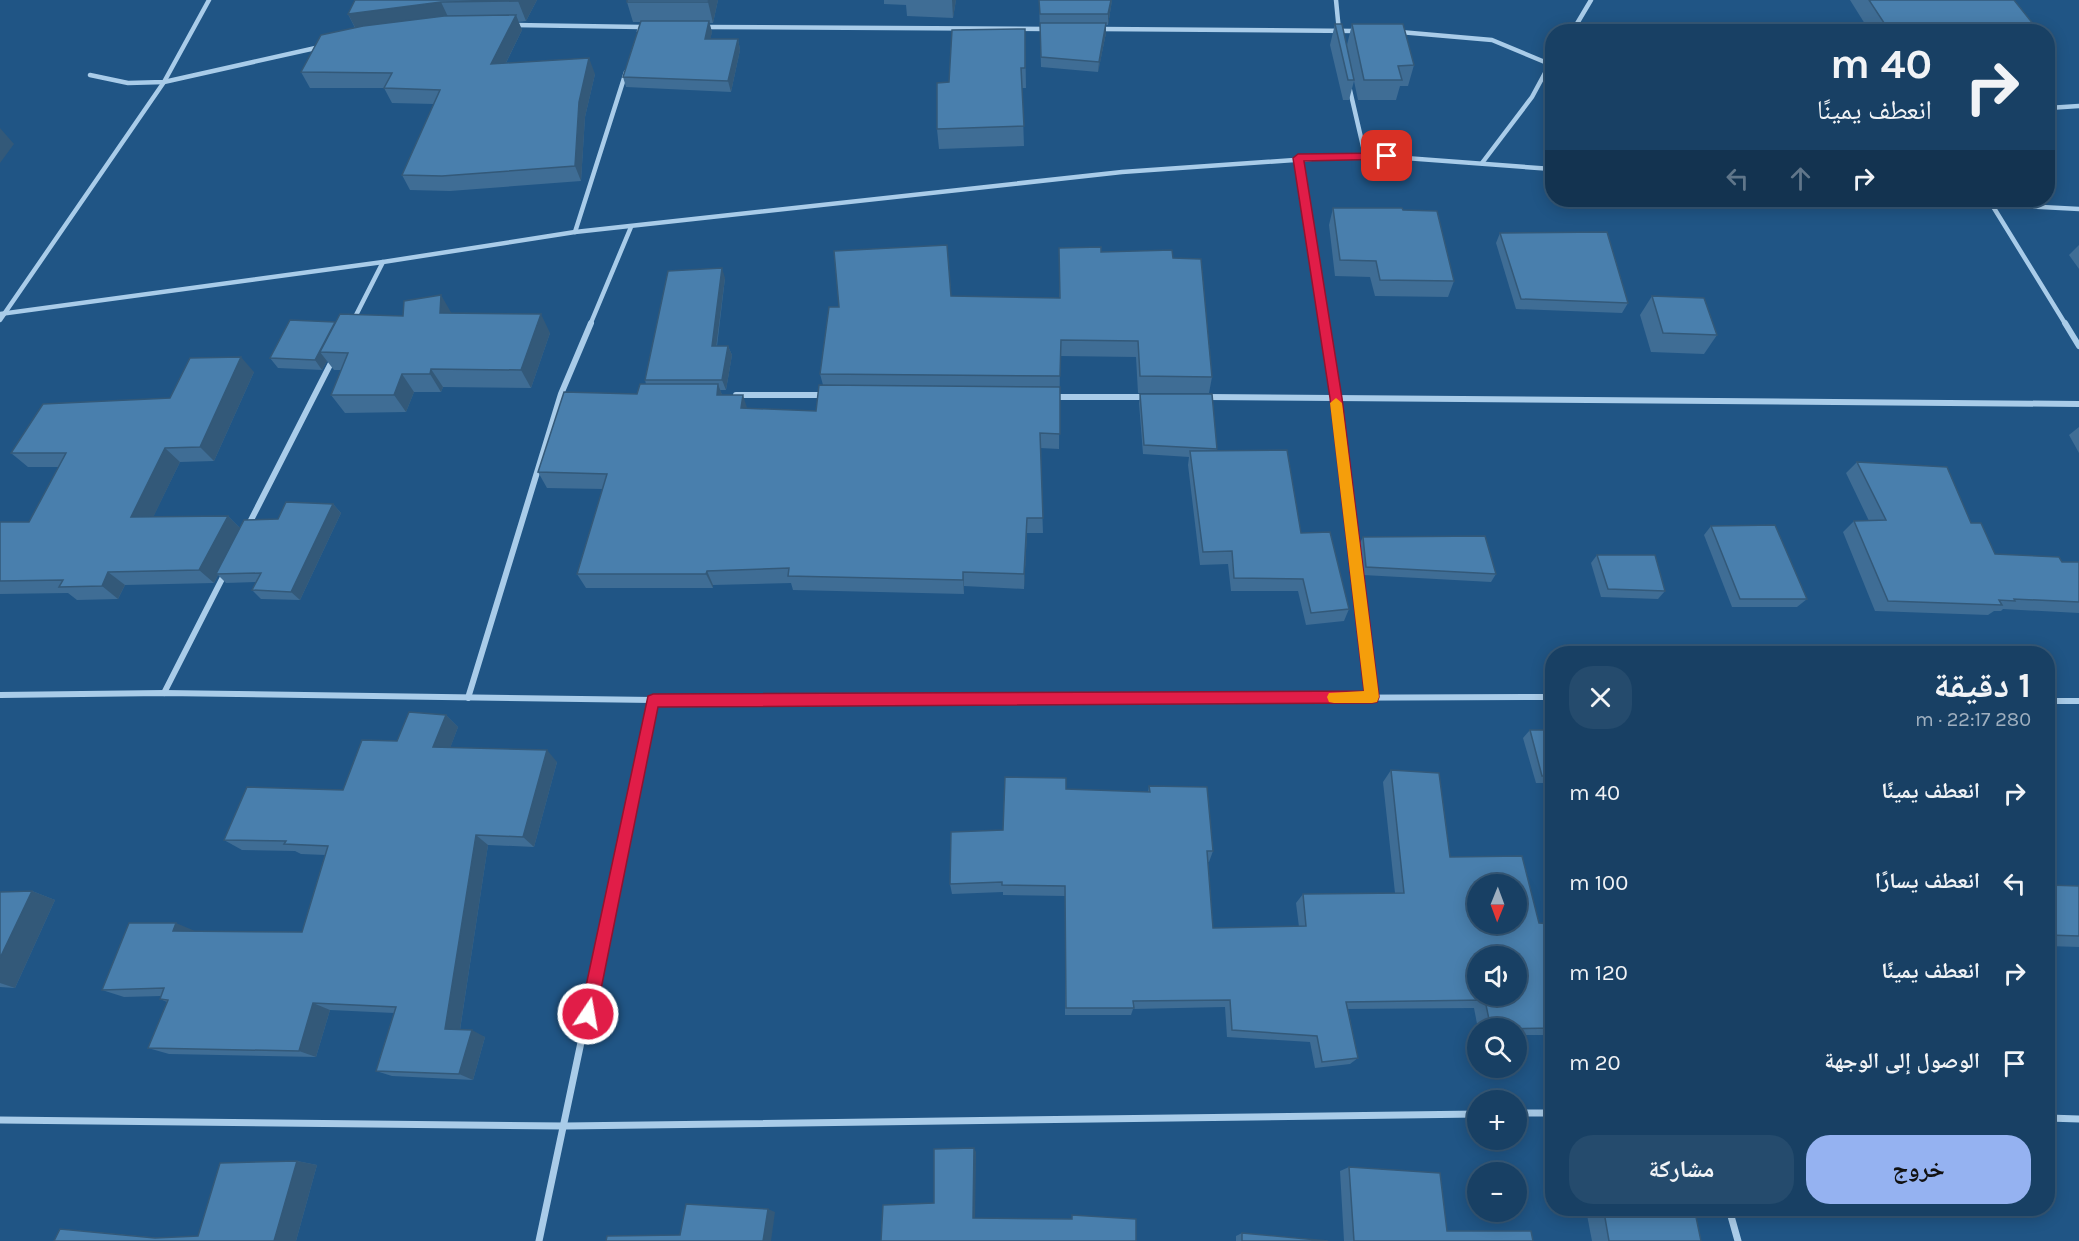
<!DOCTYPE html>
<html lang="ar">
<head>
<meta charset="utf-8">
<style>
  :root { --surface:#184064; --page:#254b6d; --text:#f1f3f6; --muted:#9fafbf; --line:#365978; --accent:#95b2f1 }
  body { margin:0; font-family:Karla,"Noto Naskh Arabic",sans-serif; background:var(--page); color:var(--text); direction:rtl; height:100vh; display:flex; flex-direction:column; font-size:22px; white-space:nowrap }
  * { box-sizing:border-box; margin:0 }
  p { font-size:20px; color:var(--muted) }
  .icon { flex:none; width:33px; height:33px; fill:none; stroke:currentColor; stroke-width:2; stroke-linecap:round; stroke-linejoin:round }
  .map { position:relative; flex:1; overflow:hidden; direction:ltr }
  .side { position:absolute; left:1545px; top:646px; width:510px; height:570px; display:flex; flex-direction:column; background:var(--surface); border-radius:24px; box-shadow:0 3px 15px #0003,0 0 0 2px var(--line); direction:rtl }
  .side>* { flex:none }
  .guide { position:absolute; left:1545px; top:24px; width:510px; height:183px; border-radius:24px; box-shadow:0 3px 15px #0003,0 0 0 2px var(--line); direction:rtl; background:#184064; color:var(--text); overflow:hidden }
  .needle { width:39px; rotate:181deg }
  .controls { position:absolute; left:1467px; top:874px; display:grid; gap:12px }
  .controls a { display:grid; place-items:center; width:60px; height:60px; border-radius:50%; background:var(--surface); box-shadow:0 3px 15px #0003,0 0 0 2px var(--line); font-size:30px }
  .pin { position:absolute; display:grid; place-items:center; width:51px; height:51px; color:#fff; margin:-26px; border-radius:12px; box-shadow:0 3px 9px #0006 }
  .me { position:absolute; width:66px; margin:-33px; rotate:12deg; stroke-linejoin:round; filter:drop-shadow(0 0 4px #0008) }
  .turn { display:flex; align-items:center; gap:21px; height:126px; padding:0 24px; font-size:27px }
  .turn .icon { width:78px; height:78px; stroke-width:2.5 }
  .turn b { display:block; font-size:42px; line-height:51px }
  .lanes { display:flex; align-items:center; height:57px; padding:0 24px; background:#0003; justify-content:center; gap:30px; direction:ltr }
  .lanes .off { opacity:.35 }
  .round { display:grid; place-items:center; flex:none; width:63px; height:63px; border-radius:24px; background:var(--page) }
  .head { display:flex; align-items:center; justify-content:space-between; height:102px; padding:0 24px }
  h1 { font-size:36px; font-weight:700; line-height:45px }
  .button { display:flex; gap:12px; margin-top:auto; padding:12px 24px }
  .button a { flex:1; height:69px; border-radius:24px; background:var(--accent); color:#111; font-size:24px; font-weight:700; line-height:69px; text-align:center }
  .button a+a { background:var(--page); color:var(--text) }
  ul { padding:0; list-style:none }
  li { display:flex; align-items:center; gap:18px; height:90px; padding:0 24px }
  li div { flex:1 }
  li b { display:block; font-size:22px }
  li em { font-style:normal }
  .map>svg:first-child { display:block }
</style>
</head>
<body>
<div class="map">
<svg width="2079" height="1241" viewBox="0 0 2079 1241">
  <rect width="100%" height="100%" fill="#205585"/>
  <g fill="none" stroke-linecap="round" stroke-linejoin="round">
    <g stroke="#a9cce9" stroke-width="4.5">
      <path d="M1336 0 1339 31"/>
      <path d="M514 25 641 27 639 31"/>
      <path d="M704 27 1047 29"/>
      <path d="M1100 29 1356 31"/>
      <path d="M1400 32 1492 40 1552 65"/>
      <path d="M1572 32 1591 0"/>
      <path d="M90 75 128 83 164 82 320 47"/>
      <path d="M1349 86 1365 155"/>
      <path d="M2048 108 2079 106"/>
      <path d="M1298 158 1324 325"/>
      <path d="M1482 163 1532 97 1552 60"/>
      <path d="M1902 200 2079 209"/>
      <path d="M1989 200 2066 325"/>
      <path d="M575 232 626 72"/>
      <path d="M0 314 383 262 575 232 1122 172 1365 155 1552 169"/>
      <path d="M0 320 164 82 209 0"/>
      <path d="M353 321 383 262"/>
      <path d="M590 325 631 227"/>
    </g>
    <g stroke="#a9cce9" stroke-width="6">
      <path d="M1324 323 1336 398 1372 697"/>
      <path d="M2065 323 2079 346"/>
      <path d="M736 395H824"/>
      <path d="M1054 397H1145"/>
      <path d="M1207 397 2079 404"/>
      <path d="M248 526 333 359"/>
      <path d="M164 693 225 573"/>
      <path d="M0 695 164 693 653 700 1552 697"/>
      <path d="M468 698 561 394 591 323"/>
      <path d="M2048 701H2079"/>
      <path d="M647 731 653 700"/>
    </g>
    <g stroke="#a9cce9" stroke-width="7">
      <path d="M1516 1113H1552"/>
      <path d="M2048 1118 2079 1119"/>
      <path d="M0 1120 565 1126 1478 1114"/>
      <path d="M1729 1209 1738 1241"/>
      <path d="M539 1241 647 730"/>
    </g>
  </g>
  <g fill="#3f6d95">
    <path d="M355 0H537L526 21 518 22 522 30 506 63 595 74 585 117 581 181 450 191 410 190 402 175 434 104 392 103 384 88H310L301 72 355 28 348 14Z"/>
    <path d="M627 0H718L713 23H709L712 32 710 39H738L740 50 731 92 626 87 623 77 641 22H633L627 2Z"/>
    <path d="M884 0H956L953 18 907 16 906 5 884 4Z"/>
    <path d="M1039 0H1112L1108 25H1106V33L1098 72 1041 67Z"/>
    <path d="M1850 0H2014L2034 25 2029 32H1870Z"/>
    <path d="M1335 24 1347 45 1352 24 1414 65 1408 86H1400L1396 100H1358L1354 81 1349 100H1343L1330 45Z"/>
    <path d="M1025 29 1026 88H1022L1024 146 939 149 937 129 949 82Z"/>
    <path d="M1333 208 1403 210 1454 281 1448 297 1375 296 1370 277 1335 276 1329 225Z"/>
    <path d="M1500 233 1628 303 1622 313 1516 309 1496 243Z"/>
    <path d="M2079 245V269L2069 255Z"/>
    <path d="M1059 248 1173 258 1212 377 1209 393H1138L1136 357 1060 356 1059 449 1040 448 1043 533H1027L1024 589 964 586V594L793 590 791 583 713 585V588H586L577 574 603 489 547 488 538 472 637 394 646 384 645 380 725 278 717 346H728L732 355 726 390H720L722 395 747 408 816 411 823 385 820 374 839 307 951 296 1059 298Z"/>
    <path d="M1652 296 1717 335 1704 354 1651 352 1640 315Z"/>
    <path d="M452 313 550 333 531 388 443 387 441 392H414L406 412 345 413 331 395 341 370H334L327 361 322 370 278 368 270 358 335 323 403 316Z"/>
    <path d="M254 372 214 461 180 462 153 517 228 516 240 528 278 519 333 504 341 513 300 600 261 599 252 590 256 582 226 583 218 575 214 583 125 585 118 599 77 600 68 593 0 594V522H29L59 467H28L11 453 170 398Z"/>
    <path d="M1140 394 1217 449V451L1301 533 1349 609 1344 621 1306 625 1298 591H1231L1228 564 1200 565 1188 465 1189 457 1143 454 1139 403Z"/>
    <path d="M2079 427V453L2069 435Z"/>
    <path d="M1857 462 1971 523 1995 554 2062 562H2079V613L2003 609 2001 611H1994L1988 615 1875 611 1843 532 1854 521H1869L1846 473Z"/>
    <path d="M1711 526 1807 599 1797 607H1732L1704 535Z"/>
    <path d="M1363 537 1496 574 1491 582 1363 575 1359 545Z"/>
    <path d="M1597 555 1665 591 1658 599 1601 597 1591 563Z"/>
    <path d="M446 715 458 727 450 748 557 762 534 847 488 845 460 1030 485 1037 473 1080 392 1076 376 1071 394 1013 330 1010 316 1057 169 1054 148 1048 167 1002 160 999 161 996 124 997 102 990 194 931 302 932 325 855 301 854 295 851 242 850 224 840 343 790 397 741Z"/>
    <path d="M1530 730H1552V783H1536L1523 738Z"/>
    <path d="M1391 770 1450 857 1539 923 1552 924V1035H1516V1029H1478L1474 1008 1348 1009 1358 1058 1350 1064 1315 1068 1310 1042 1227 1037 1225 1007 1133 1009 1131 1015H1065V896L1003 895V892L952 894 950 884 1003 830 1066 789 1148 792 1149 786 1213 851 1209 862H1208L1213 928 1299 927 1296 903 1303 894 1395 893 1383 782Z"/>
    <path d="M2048 885 2079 886V947L2048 946Z"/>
    <path d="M32 891 55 900 15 988 0 987V892Z"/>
    <path d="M297 1161 317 1165 296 1241H54L60 1229 160 1238 198 1236Z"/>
    <path d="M1349 1167 1447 1231 1533 1241H1344L1340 1171Z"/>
    <path d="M1604 1212 1701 1241H1592L1587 1215Z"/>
    <path d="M1242 1233 1328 1241H1236V1236Z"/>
  </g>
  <g fill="#335979">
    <path d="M518 0H537L526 21 518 1Z"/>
    <path d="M709 0H718L713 23 708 2Z"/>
    <path d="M952 0H956L953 18Z"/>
    <path d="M1111 0H1112L1108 25V14Z"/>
    <path d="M441 2 451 23 359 35 348 14Z"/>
    <path d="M516 15 522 30 498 79 491 64Z"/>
    <path d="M709 21 712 32 708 50 705 39Z"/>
    <path d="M1106 23V33L1098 72 1099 62Z"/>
    <path d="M738 39 740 50 731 92 728 81Z"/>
    <path d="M589 58 595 74 585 117 581 181 575 166 579 102Z"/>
    <path d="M0 128 14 144 0 163Z"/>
    <path d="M722 268 725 278 715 356 712 346Z"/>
    <path d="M441 295 452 314 440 313Z"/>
    <path d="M541 314 550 333 531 388 521 370Z"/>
    <path d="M335 322 342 332 320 352 327 361 322 370 315 360Z"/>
    <path d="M728 346 732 355 726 390 722 380Z"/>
    <path d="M241 357 254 372 214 461 200 447Z"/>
    <path d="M431 369 443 387 441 392 430 374Z"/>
    <path d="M402 374 414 392 406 412 394 395Z"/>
    <path d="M718 384 724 400 717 395Z"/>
    <path d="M743 395 748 411 741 408Z"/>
    <path d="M165 448 180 462 147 530 131 517Z"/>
    <path d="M333 504 341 513 300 600 291 592Z"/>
    <path d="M228 516 241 529 216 574 218 575 214 583 199 570Z"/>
    <path d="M1027 518V533L1024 589V574Z"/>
    <path d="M707 571 713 585V588L706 574Z"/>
    <path d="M108 572 125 585 118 599 102 586Z"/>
    <path d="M963 572 964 586V594L963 580Z"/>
    <path d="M446 715 458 727 446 759 433 747Z"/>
    <path d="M547 750 557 762 534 847 523 837Z"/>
    <path d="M476 835 488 845 459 1036 445 1029Z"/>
    <path d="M32 891 55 900 15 988 0 983V958Z"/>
    <path d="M176 923 195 931H173Z"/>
    <path d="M313 1003 330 1010 316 1057 299 1051Z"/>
    <path d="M472 1030 485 1037 473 1080 459 1074Z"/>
    <path d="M974 1148 976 1152 975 1220 973 1218Z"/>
    <path d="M297 1161 317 1165 296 1241H274Z"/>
    <path d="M768 1209 775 1212 771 1241H763Z"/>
  </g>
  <g fill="#497fad" stroke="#335979" stroke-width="1.5" fill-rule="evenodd">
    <path d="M355 0H518V1L441 2 348 14Z"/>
    <path d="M627 0H709L708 2H627Z"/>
    <path d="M1039 0H1111L1108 14H1040Z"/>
    <path d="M1869 0H2014L2034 25 1981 26 1985 32H1890Z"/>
    <path d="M516 15 491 64 589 58 579 102 575 166 442 176 402 175 440 90 384 88 392 73 301 72 321 35 363 26 444 16Z"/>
    <path d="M641 21H709L705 39H738L728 81 623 77Z"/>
    <path d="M1040 23H1106L1099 62 1041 57Z"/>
    <path d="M1335 24H1342L1354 80H1348Z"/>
    <path d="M1352 24H1403L1414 65 1398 66 1402 80H1364Z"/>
    <path d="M1025 29V68H1021L1024 126 937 129V83L949 82 952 30Z"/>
    <path d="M1333 208H1402L1403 210 1437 211 1454 281 1380 280 1376 261 1340 260Z"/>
    <path d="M1607 232 1628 303 1521 299 1500 233Z"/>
    <path d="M947 245 951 296 1060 298 1059 248 1101 247V252L1172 250 1173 258 1201 259 1212 377 1140 376 1138 341 1061 340 1060 376 820 374 829 307H839L834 251Z"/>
    <path d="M722 268 712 346H728L722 380H645L668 271Z"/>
    <path d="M441 295 440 313 541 314 521 370 431 369 430 374H402L394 395H331L348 353 320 352 340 314 403 316 404 301Z"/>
    <path d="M1652 296 1704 298 1717 335 1663 333Z"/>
    <path d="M290 320 335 322 315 360 270 358Z"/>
    <path d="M241 357 200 447 165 448 131 517 228 516 199 570 108 572 102 586 59 587 63 580 0 581V522H29L66 453H11L43 404 170 398 190 358Z"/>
    <path d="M640 384H718L717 395H743L741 408 816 411 819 385 1060 387V434L1040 433 1043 518H1027L1024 574 963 572V580L788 576 789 568 707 571 706 574H577L607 474 538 472 564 392 637 394Z"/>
    <path d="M1140 394H1212L1217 449 1144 445Z"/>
    <path d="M1287 450 1301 533 1330 532 1349 609 1311 613 1303 579 1234 578 1232 551 1203 552 1190 451Z"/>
    <path d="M1857 462 1947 467 1971 523H1981L1995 554 2059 557 2062 562H2079V602L2014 599 2015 601 1999 600 2002 605 1888 601 1854 521 1886 520Z"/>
    <path d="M286 502 333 504 291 592 252 590 261 573 216 574 244 520 278 519Z"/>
    <path d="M1775 525 1807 599H1740L1711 526Z"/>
    <path d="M1485 536 1496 574 1366 567 1363 537Z"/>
    <path d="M1597 555H1655L1665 591 1608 589Z"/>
    <path d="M409 712 446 715 433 747 547 750 523 837 476 835 445 1029 472 1030 459 1074 376 1071 396 1007 313 1003 299 1051 148 1048 168 1000 160 999 164 988 102 990 129 923H176L173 931 302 932 328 846 284 844 286 841 224 840 247 787 343 790 362 740 397 741Z"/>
    <path d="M1530 730H1552V776H1542Z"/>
    <path d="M1391 770 1439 773 1450 857 1522 856 1539 923 1552 924V1028L1491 1029 1485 1000 1346 1002 1358 1058 1322 1062 1317 1036 1232 1030 1230 1000 1133 1001 1134 1008H1066L1065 886 1002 885V882L950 884 951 832 1003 830 1005 777 1066 778V789L1150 792 1149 786 1207 787 1213 851H1207L1213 928 1306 926 1303 894 1404 893ZM1478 885H1516V924H1478ZM1478 957H1516V996H1478Z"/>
    <path d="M2048 885 2079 886V936L2048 935Z"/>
    <path d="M32 891 0 958V892Z"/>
    <path d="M974 1148 973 1218 1072 1219V1215L1136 1219V1241H881L883 1205 934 1203V1149Z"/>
    <path d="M297 1161 274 1241H54L60 1229 155 1238 198 1236 220 1163Z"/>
    <path d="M1349 1167 1440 1173 1447 1231H1531L1533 1241H1354Z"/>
    <path d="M686 1204 768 1209 763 1241H606L607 1236 680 1235Z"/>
    <path d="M1604 1212 1696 1217 1701 1241H1609Z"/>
    <path d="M1242 1233 1328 1241H1242Z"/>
  </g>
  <path fill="#e11d48" stroke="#92132f" stroke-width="1.5" d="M1387 153 1392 156 1390 159 1304 161 1342 398 1379 697 1377 702 1372 703 658 707 596 1014 594 1020 588 1022 582 1020 580 1014 648 696 653 694 1364 691 1330 398 1293 158 1298 154Z"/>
  <path fill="#f59e0b" d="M1336 398 1342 403 1379 697 1377 702 1372 703H1334L1329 702 1327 697 1329 693 1364 691 1330 403Z"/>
</svg>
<div class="controls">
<a><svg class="needle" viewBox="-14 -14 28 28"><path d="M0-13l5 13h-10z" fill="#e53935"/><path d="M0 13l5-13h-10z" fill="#9fafbf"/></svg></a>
<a><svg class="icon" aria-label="sound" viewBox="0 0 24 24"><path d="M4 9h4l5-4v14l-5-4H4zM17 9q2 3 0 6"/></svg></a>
<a><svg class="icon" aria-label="search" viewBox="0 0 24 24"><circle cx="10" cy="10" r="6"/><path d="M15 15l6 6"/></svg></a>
<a>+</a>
<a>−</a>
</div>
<div class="pin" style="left:1387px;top:156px;background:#d93025"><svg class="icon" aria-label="arrive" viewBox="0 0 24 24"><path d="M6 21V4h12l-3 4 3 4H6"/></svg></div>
<svg class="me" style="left:588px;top:1014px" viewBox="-20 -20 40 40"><circle r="17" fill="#e11d48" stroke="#fff" stroke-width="3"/><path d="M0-11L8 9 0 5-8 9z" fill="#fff"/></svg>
<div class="guide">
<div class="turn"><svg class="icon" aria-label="right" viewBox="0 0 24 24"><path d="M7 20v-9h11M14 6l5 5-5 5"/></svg><div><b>40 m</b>انعطف يمينًا</div></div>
<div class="lanes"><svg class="icon off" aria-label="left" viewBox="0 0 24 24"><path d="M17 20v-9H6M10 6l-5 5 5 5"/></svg><svg class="icon off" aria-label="ahead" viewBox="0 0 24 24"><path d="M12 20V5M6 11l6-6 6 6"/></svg><svg class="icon" aria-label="right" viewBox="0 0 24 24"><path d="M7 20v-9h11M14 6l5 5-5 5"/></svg></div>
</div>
<section class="side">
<div class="head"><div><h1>1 دقيقة</h1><p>280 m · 22:17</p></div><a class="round"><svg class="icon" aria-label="close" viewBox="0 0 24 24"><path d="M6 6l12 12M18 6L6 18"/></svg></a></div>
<ul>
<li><svg class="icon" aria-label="right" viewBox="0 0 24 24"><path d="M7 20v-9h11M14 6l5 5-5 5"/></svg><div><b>انعطف يمينًا</b></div><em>40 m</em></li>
<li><svg class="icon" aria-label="left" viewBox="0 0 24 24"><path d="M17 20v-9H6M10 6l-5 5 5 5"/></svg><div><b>انعطف يسارًا</b></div><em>100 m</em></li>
<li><svg class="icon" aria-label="right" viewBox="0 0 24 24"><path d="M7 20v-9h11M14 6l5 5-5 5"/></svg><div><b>انعطف يمينًا</b></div><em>120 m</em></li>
<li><svg class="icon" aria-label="arrive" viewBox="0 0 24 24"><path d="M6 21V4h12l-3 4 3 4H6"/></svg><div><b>الوصول إلى الوجهة</b></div><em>20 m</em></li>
</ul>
<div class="button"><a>خروج</a><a>مشاركة</a></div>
</section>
</div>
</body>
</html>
